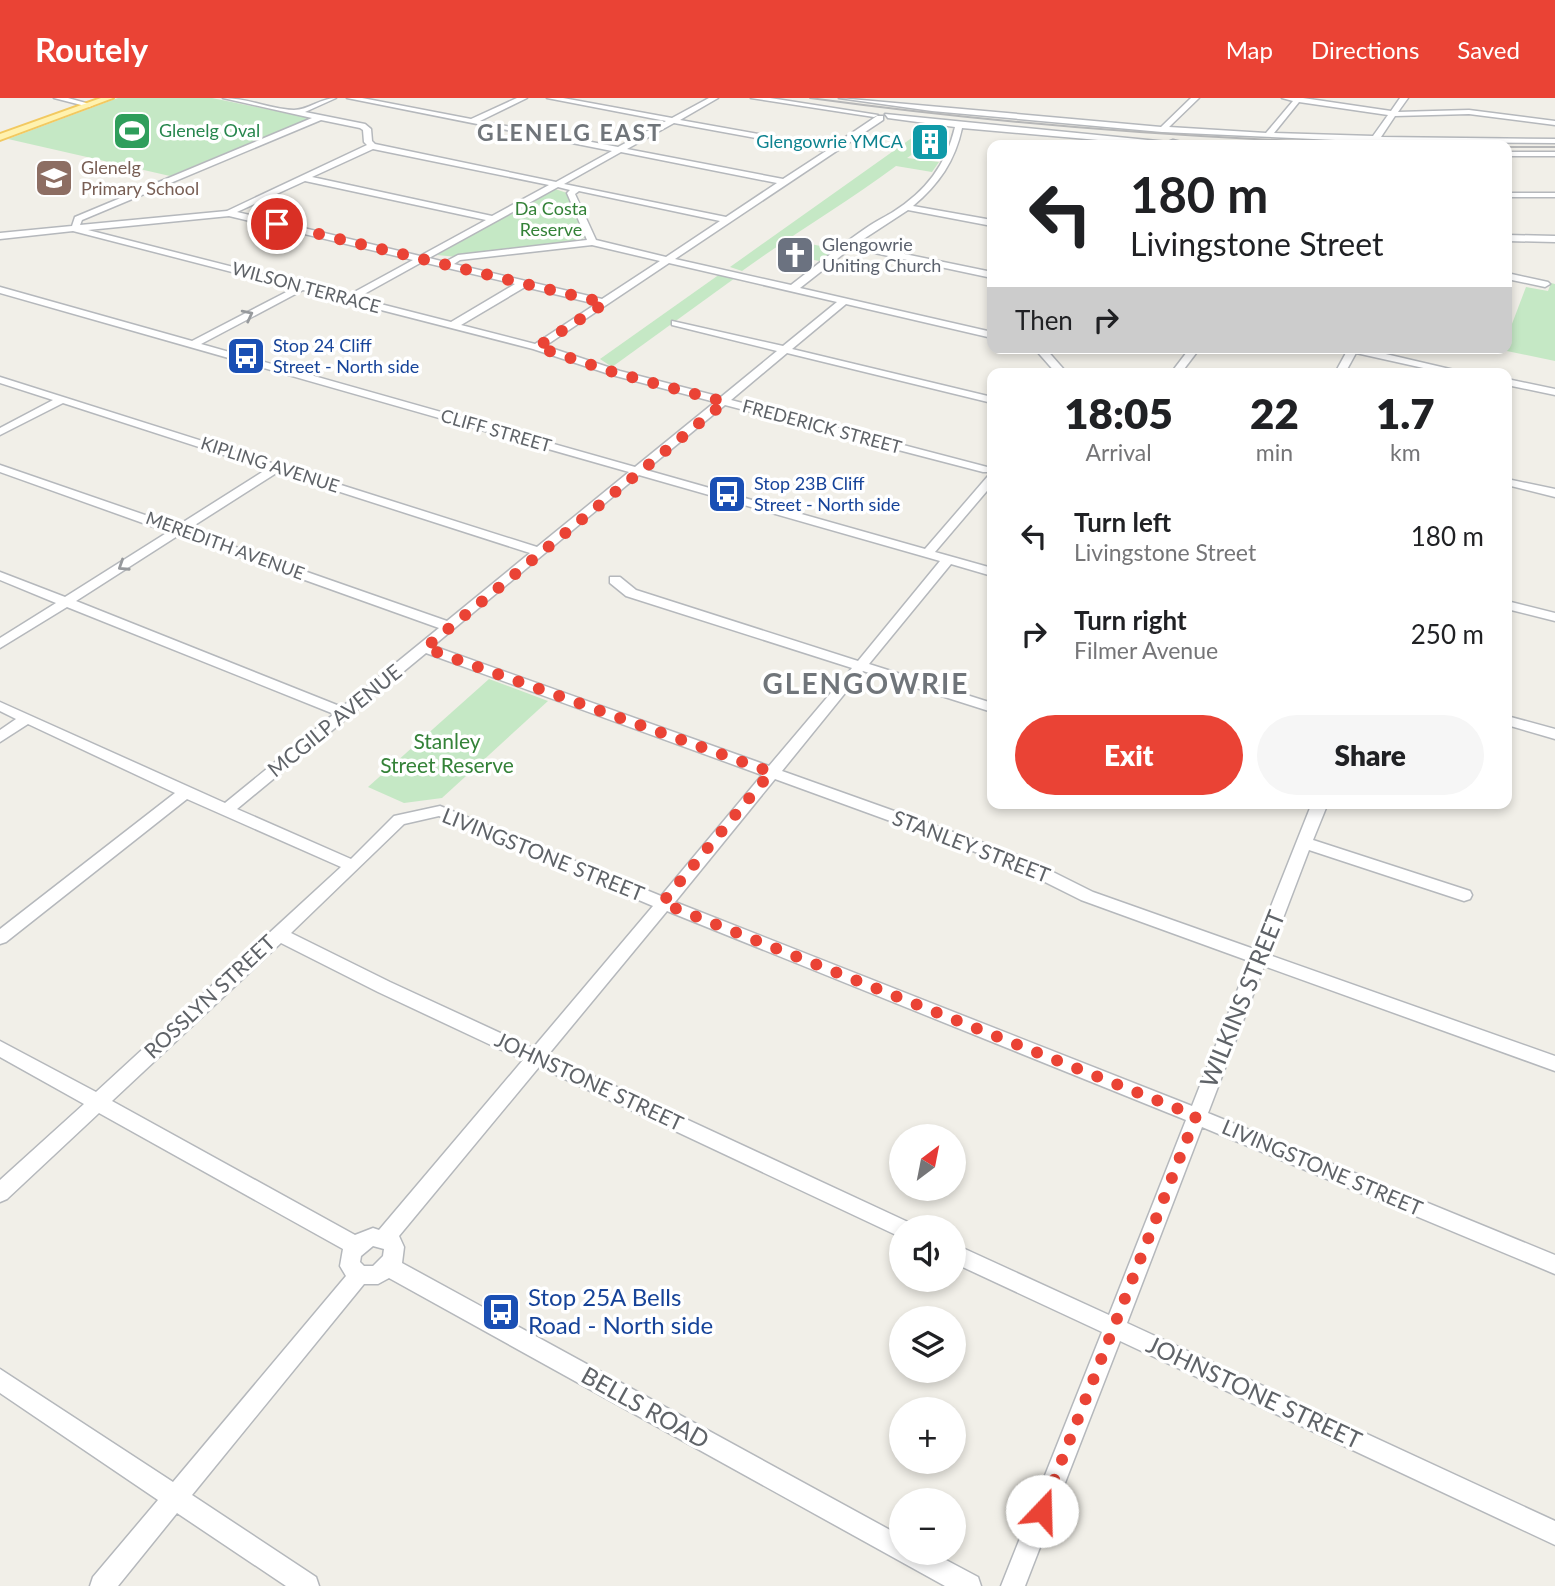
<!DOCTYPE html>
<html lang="en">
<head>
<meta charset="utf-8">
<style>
  :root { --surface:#fff; --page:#f6f6f6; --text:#202124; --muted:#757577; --accent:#ea4335 }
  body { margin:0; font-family:Lato,sans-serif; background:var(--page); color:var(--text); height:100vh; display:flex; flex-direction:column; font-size:26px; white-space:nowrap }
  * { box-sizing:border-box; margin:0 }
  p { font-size:23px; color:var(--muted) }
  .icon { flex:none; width:38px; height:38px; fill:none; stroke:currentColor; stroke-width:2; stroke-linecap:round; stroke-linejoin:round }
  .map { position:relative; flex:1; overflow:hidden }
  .drawer { position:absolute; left:987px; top:270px; width:525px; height:441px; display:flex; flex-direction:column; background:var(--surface); border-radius:14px; box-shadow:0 4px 10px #0003 }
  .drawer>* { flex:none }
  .guide { position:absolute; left:987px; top:42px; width:525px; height:214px; border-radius:14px; box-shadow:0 4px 10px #0003; background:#fff; color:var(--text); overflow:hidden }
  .needle { width:46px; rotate:32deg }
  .tools { position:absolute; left:889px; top:1026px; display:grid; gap:14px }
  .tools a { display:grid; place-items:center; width:77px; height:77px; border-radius:50%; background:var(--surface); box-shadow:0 4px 10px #0003; font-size:35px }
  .pin { position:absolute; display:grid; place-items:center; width:60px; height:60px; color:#fff; margin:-30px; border:4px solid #fff; border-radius:50%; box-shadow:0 2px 7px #0007 }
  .me { position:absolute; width:77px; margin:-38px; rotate:21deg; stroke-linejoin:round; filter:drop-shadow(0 0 5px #0008) }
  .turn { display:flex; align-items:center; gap:24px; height:147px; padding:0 28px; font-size:32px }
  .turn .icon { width:91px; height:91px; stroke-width:2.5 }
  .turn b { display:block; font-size:49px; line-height:60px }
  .then { display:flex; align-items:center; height:66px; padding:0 28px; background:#0003; gap:14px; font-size:26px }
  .eta { display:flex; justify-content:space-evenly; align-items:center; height:119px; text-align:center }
  .eta b { font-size:42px; font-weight:800; line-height:49px }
  .button { display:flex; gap:14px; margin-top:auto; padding:14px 28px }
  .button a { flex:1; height:80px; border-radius:42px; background:var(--accent); color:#fff; font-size:28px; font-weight:800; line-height:80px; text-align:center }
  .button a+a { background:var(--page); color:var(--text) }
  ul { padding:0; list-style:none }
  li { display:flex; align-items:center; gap:21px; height:98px; padding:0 28px }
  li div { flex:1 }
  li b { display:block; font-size:26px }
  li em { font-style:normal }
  header { display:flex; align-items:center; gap:42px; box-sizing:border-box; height:98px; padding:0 35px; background:var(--accent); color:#fff }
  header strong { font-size:33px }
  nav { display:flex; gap:38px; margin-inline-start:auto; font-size:24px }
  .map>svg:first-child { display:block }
</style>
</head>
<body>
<header>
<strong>Routely</strong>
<nav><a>Map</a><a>Directions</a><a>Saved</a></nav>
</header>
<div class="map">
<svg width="1555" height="1488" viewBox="0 0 1555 1488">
  <rect width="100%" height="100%" fill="#f1efe8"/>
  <g fill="#c5e8c5">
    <path d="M118 0H212L310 20 170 78 8 41Z"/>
    <path d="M930 27 941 28 948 39 930 36 915 47 923 49 907 60 939 64 932 74 896 68C846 105 793 136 742 173L730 169Z"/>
    <path d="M555 91 567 95 588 138 573 145 457 159 437 157Z"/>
    <path d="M801 144 835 151 819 163 785 156Z"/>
    <path d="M720 176 735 180 612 269 600 261Z"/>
    <path d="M1551 185 1555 186V263L1502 252 1507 250V239L1526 189 1548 193Z"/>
    <path d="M489 581 548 603 442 700 404 705 368 689Z"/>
  </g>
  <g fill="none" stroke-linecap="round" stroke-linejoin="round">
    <defs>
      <g id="minor">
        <path d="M54 0H68L93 7 89 9Z"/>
        <path d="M223 0C248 0 270 11 294 12 308 12 321 0 336 0L305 14 365 26 371 31 372 43 375 46 556 84 612 53 347 0H362L471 21 517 0H527L480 23 618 49 666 23 547 0H563L672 20 709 0H718L680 22 831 49 877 18H883V22L675 161 791 187C817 167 842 146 869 128 876 123 885 119 893 114 926 93 946 67 955 29L888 20 885 16 1168 44 1173 42 1186 45 1187 47H1155L962 30C955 63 939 86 913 108L992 122V128L908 112 856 146 992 174V180L851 150 800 190 992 234V240L846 206 792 251 992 299V305L787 255 731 302 991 370V374H983L725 307 646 372 925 451 988 378 992 377V387L935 454 992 470V478L951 466 869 566 992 605V614L863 573 782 673 1023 759 1093 794 1254 851 1312 705H1328L1313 742 1470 793 1472 797 1470 801 1464 803 1309 752 1269 857 1555 958V973L1264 868 1208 1015 1555 1157V1176L1202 1029 1127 1225 1555 1423V1447L1120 1243 1025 1488H1001L1102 1234 954 1165V1146L1109 1217 1186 1022 667 813 548 957 908 1124 911 1129H901V1139L894 1136 539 969 399 1138 404 1149 402 1165 901 1438V1454H931L978 1479 981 1488H945L389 1180 378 1186H364L192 1397 316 1479 319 1488H286L177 1415 118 1488H90L93 1479 158 1402 0 1295V1271L173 1384 346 1178 340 1168 343 1151 99 1015 7 1101 0 1104V1082L84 1006 0 959V943L96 994 341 769 187 701 6 844 0 846V831L175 695 28 626 0 644V632L16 621 0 613V604L225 705 334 616 67 509 0 550V540L56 505 0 482V474L65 499 168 434 0 374V367L177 428 267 371 63 305 0 337V330L53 302 0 285V279L537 449 629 374 0 195V189L192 243 294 190 73 133 0 141V135L72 128 75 119 312 20ZM321 22 360 30 363 32 364 44 367 47 227 113 80 127 82 122ZM674 25 826 53 783 81 627 51ZM373 51 549 87 492 118 312 79ZM621 54 777 85 726 119 564 86ZM305 83 486 122 420 158 237 114ZM558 89 570 92 567 95 587 142 458 157 445 164 429 160ZM579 93 720 123 666 159 596 142 575 96ZM229 118 413 162 347 198 88 132ZM592 147 660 163 602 201 454 166 460 162ZM422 164 515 186 451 224 357 200ZM669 165 837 204 783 248 672 223V227L777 253 721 299 620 273 545 248ZM525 189 596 206 535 246 461 227ZM303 192 533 251 612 277 715 304 635 369 201 246ZM278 374 530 455 447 523 187 432ZM639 377 940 463 858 563 636 492 620 479H610V485L626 498 852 570 769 668 433 548ZM179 437 439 530 342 609 76 503ZM426 555 762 677 661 798 440 708 394 718 351 761 237 711ZM775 681 1011 767 1081 802 1249 863 1192 1008 675 804ZM439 718 653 808 533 950 390 884 291 835 404 726ZM281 845 378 894 523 962 379 1132 373 1130 355 1137 112 1003ZM373 1148 384 1151 383 1158 373 1168H364L360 1164 361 1158Z"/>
        <path d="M751 0H770L878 17 874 19Z"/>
        <path d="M839 0 1161 29 1191 0H1199L1169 29 1266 35 1293 3 1282 0H1303L1391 13 1400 0H1408L1398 14 1469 12 1555 23V27L1469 16 1395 18 1381 39 1555 41V45L1379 44 1162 34 932 13ZM1299 4 1388 17 1373 38 1274 35Z"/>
        <rect x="1507" y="54" width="48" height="4"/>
        <rect x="1507" y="95" width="48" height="4"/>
        <path d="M1507 137 1555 138V144L1507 143Z"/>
        <path d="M1507 175 1548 184 1550 186 1545 189 1507 181Z"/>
        <path d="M1034 250H1045L1067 275H1056Z"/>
        <path d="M1190 250H1200L1181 275H1171Z"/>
        <path d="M1340 250H1360L1467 275H1446L1356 255 1345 275H1335L1347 253Z"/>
        <path d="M1507 281 1555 291V297L1507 287Z"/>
        <path d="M1507 381 1555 391V399L1507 387Z"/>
        <path d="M1507 503 1555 515V523L1507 511Z"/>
        <path d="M1507 618 1555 631V641L1507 627Z"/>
      </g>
      <path id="major" d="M101 0H113L0 42V36Z"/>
    </defs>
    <use href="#minor" stroke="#b5b8bc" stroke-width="3"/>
    <use href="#major" stroke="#f2c960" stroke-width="4"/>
    <use href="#minor" fill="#fff" fill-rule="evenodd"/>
    <use href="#major" fill="#fff2af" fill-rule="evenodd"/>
    <g stroke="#b6b7b8" stroke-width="2">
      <path d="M810 0C1015 28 1219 43 1426 47"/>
      <path d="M1507 49H1555"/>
    </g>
  </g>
  <defs><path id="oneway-chevron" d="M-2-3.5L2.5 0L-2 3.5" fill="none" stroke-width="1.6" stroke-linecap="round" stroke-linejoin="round" transform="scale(1.75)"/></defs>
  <g stroke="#979a9d">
    <use href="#oneway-chevron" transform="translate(248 217) rotate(-27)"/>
    <use href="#oneway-chevron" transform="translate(123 468) rotate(147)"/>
  </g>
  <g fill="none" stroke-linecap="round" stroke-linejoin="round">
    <path stroke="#ea4335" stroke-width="12" stroke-dasharray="0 21.6" d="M277 126 605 205 537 249 616 275 725 304 425 550 771 674 662 805 1196 1018 1042 1413"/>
  </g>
  <defs>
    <symbol id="stadium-square" viewBox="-11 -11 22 22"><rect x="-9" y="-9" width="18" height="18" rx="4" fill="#2e9e5b" stroke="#fff"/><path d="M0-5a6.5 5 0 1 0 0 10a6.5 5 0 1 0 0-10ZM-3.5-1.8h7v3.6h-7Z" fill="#fff"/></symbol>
    <symbol id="building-square" viewBox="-11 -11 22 22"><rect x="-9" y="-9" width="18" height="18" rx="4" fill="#0f9aa8" stroke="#fff"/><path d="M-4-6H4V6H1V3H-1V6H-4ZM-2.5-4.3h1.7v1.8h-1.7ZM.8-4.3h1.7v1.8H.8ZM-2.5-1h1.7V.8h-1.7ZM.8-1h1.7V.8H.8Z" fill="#fff"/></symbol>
    <symbol id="school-square" viewBox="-11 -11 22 22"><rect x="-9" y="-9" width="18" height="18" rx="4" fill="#8d6e63" stroke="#fff"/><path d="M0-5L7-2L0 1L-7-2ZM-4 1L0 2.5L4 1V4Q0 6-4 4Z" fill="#fff"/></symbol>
    <symbol id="church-square" viewBox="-11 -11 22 22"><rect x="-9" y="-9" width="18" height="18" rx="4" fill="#6b7280" stroke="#fff"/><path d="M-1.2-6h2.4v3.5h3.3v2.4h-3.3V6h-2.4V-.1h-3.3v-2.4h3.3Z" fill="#fff"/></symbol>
    <symbol id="bus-square" viewBox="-11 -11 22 22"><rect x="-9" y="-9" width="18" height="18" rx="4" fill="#1a4fb4" stroke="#fff"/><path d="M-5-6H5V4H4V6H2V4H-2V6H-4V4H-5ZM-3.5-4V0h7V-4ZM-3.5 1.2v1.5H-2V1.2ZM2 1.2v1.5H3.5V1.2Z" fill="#fff"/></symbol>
  </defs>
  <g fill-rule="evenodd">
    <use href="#stadium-square" x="110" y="11" width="44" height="44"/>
    <use href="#building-square" x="908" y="22" width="44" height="44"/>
    <use href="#school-square" x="32" y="58" width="44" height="44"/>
    <use href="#church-square" x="773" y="135" width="44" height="44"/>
    <use href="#bus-square" x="224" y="236" width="44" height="44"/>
    <use href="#bus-square" x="705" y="374" width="44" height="44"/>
    <use href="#bus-square" x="479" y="1192" width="44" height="44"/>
  </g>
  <g text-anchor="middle" stroke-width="7" stroke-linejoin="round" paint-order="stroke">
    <g font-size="18" fill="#27864d" stroke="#fff" text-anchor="start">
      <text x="159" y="39">Glenelg Oval</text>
    </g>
    <g font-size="18" fill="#0d838f" stroke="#fff" text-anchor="end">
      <text x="903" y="50">Glengowrie YMCA</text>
    </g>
    <g font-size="18" fill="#785e54" stroke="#fff" text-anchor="start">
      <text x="81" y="76">Glenelg<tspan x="81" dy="21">Primary School</tspan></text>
    </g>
    <g font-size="18" fill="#348238" stroke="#fff">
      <text x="551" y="117">Da Costa<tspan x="551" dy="21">Reserve</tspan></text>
    </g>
    <g font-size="18" fill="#5b616d" stroke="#fff" text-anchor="start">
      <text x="822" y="153">Glengowrie<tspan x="822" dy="21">Uniting Church</tspan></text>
    </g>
    <g font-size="18" fill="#5f6368" stroke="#fff">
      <text transform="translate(306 190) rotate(15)" y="6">WILSON TERRACE</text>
      <text transform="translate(822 329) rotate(15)" y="6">FREDERICK STREET</text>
      <text transform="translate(496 333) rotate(16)" y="6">CLIFF STREET</text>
      <text transform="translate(270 367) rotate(18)" y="6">KIPLING AVENUE</text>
      <text transform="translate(225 448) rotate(20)" y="6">MEREDITH AVENUE</text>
    </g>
    <g font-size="18" fill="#164399" stroke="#fff" text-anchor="start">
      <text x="273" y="254">Stop 24 Cliff<tspan x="273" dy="21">Street - North side</tspan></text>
      <text x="754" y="392">Stop 23B Cliff<tspan x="754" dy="21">Street - North side</tspan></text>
    </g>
    <g font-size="21" fill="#5f6368" stroke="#fff">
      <text transform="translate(335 623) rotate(-39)" y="7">MCGILP AVENUE</text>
      <text transform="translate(971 749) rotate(21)" y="7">STANLEY STREET</text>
      <text transform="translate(543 757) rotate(22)" y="7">LIVINGSTONE STREET</text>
      <text transform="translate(210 899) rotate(-43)" y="7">ROSSLYN STREET</text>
      <text transform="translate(589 984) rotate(25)" y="7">JOHNSTONE STREET</text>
      <text transform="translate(1322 1070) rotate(23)" y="7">LIVINGSTONE STREET</text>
    </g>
    <g font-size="21" fill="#348238" stroke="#fff">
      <text x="447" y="651">Stanley<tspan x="447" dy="24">Street Reserve</tspan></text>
    </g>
    <g font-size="23" font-weight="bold" letter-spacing="2" fill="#70757a" stroke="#fff">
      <text x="570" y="43">GLENELG EAST</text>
    </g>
    <g font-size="24" fill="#5f6368" stroke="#fff">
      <text transform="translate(1243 901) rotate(-68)" y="8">WILKINS STREET</text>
      <text transform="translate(1254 1295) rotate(25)" y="8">JOHNSTONE STREET</text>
      <text transform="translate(645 1310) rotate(29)" y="8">BELLS ROAD</text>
    </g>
    <g font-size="24" fill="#164399" stroke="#fff" text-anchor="start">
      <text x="528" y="1208">Stop 25A Bells<tspan x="528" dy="28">Road - North side</tspan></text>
    </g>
    <g font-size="28" font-weight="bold" letter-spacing="2" fill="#70757a" stroke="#fff">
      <text x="866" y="596">GLENGOWRIE</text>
    </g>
  </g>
</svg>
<div class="tools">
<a><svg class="needle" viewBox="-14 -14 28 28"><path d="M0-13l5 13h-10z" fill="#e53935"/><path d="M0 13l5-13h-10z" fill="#757577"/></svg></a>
<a><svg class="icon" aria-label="sound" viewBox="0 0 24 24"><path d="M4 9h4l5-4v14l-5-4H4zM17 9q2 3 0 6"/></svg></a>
<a><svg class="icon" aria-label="layers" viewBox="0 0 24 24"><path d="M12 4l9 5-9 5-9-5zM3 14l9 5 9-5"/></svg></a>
<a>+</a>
<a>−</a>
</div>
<div class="pin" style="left:277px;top:126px;background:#d93025"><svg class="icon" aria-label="arrive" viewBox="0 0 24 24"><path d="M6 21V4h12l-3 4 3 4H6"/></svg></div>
<svg class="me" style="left:1042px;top:1413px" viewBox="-20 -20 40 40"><circle r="19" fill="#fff"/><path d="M0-13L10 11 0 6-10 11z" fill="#ea4335"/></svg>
<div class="guide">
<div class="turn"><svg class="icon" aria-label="left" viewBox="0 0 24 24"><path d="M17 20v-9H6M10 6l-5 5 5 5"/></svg><div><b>180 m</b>Livingstone Street</div></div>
<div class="then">Then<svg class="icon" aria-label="right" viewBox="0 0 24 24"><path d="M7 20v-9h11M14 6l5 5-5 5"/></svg></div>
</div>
<section class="drawer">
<div class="eta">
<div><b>18:05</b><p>Arrival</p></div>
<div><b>22</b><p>min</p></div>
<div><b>1.7</b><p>km</p></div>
</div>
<ul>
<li><svg class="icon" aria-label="left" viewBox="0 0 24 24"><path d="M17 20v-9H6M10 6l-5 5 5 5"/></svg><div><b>Turn left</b><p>Livingstone Street</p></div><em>180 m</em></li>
<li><svg class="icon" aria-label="right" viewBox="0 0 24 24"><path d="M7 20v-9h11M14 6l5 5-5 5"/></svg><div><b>Turn right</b><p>Filmer Avenue</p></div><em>250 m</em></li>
</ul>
<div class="button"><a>Exit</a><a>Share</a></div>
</section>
</div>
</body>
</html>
